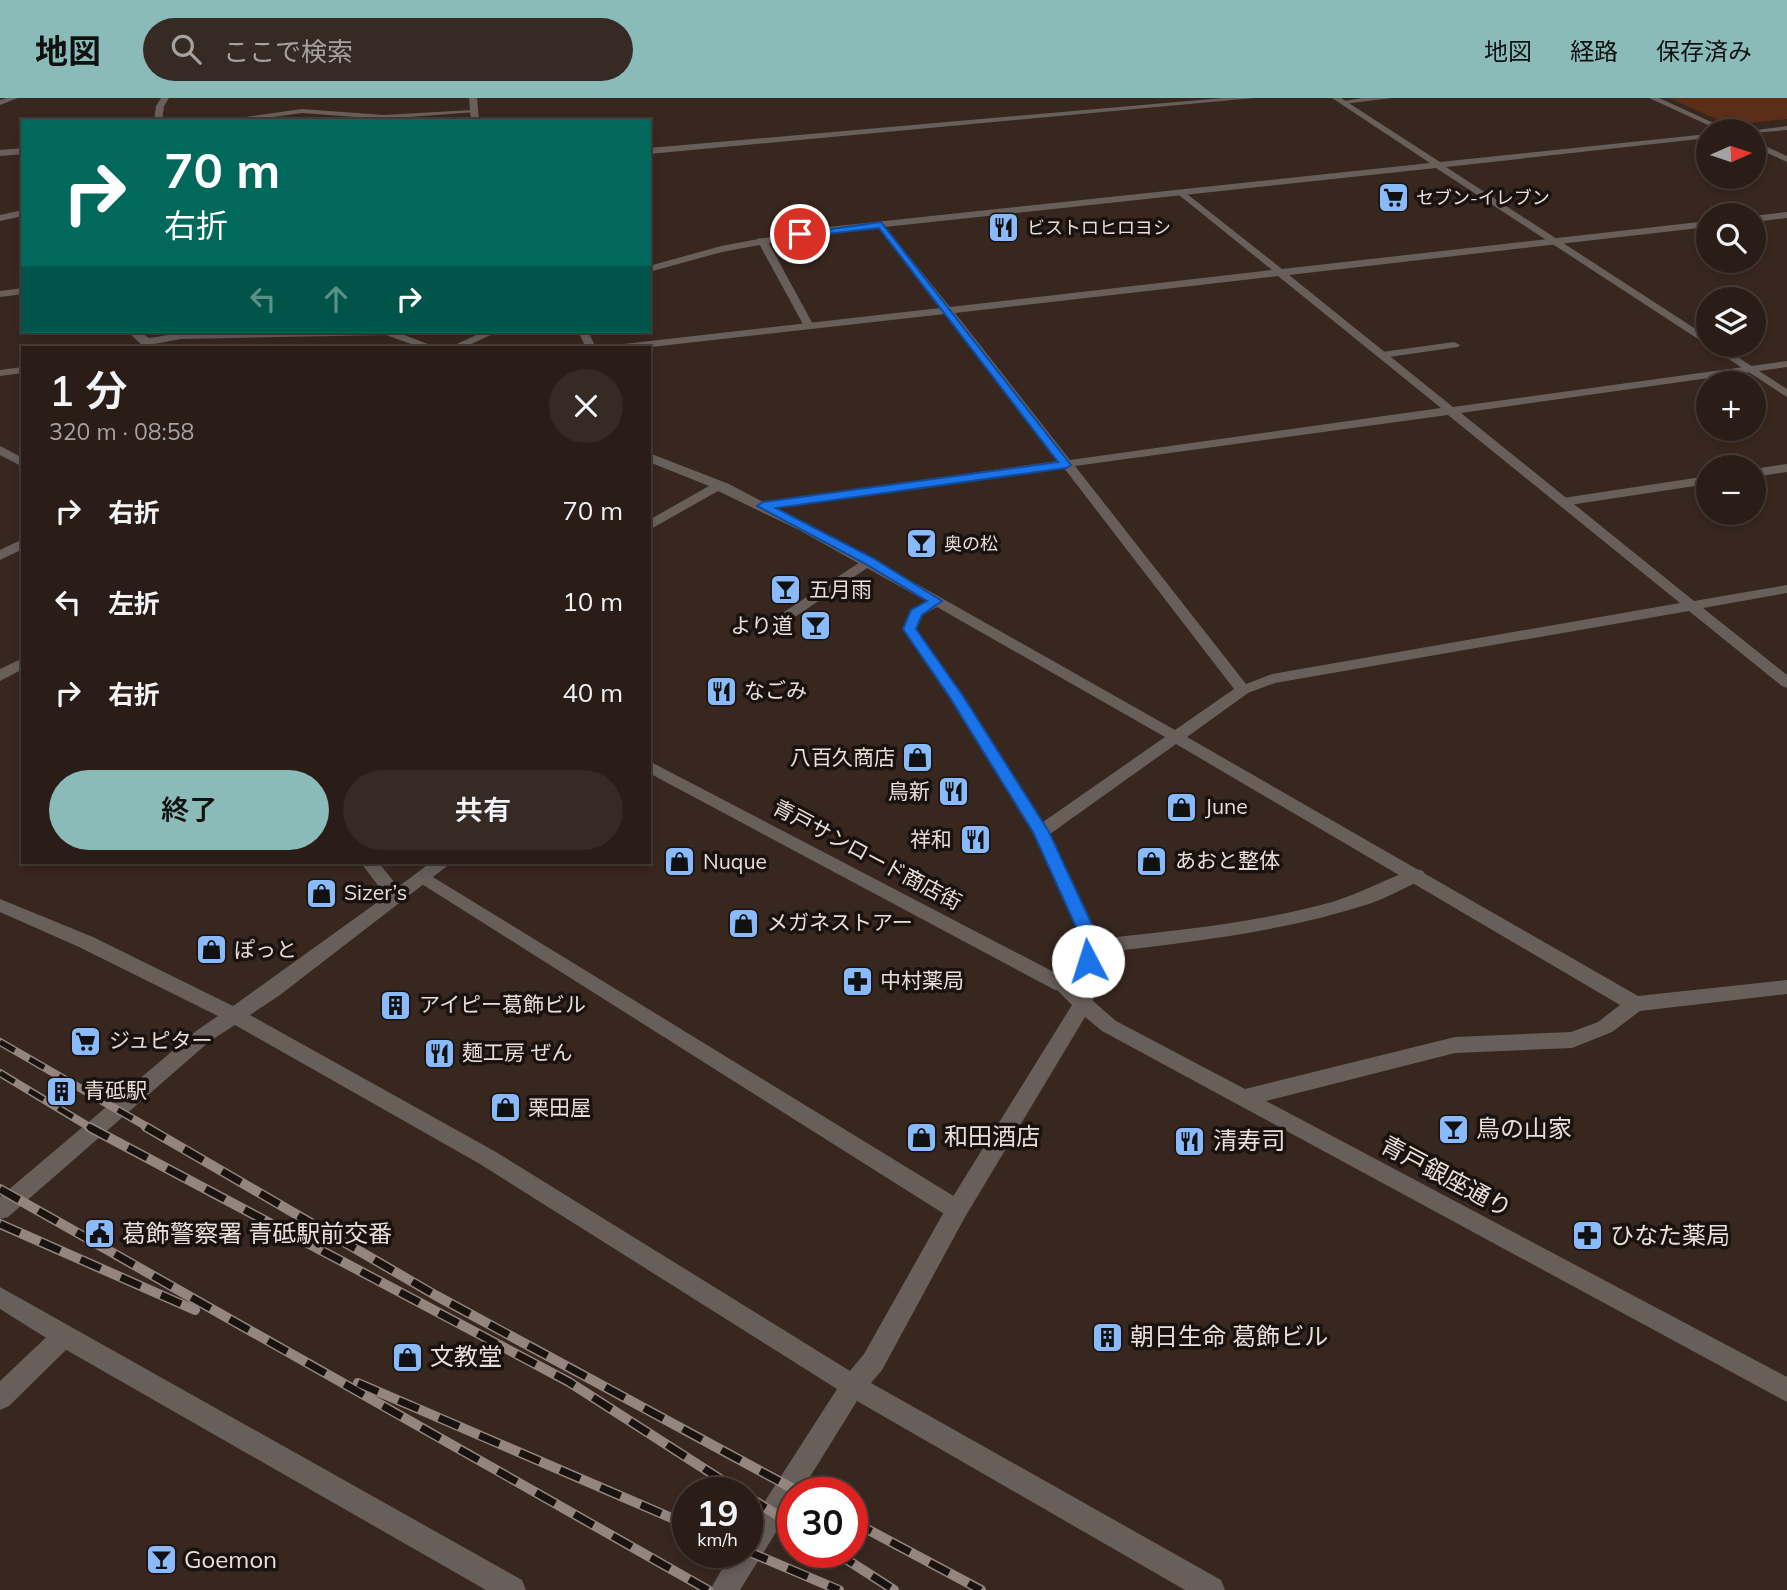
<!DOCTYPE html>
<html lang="ja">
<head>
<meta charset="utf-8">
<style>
  :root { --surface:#2a1d17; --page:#362a24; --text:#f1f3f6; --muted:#a5a2a1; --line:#463b36; --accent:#8bbbb9 }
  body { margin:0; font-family:Mulish,"Noto Sans JP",sans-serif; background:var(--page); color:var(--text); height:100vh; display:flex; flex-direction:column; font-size:26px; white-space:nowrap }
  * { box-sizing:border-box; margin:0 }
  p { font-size:23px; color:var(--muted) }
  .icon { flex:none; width:38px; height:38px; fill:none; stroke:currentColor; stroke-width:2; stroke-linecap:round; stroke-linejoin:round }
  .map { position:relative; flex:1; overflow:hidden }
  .sheet { position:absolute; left:21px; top:248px; width:630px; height:518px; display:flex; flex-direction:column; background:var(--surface); border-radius:0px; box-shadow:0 4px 10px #0003,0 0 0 2px var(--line) }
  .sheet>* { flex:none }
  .banner { position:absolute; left:21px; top:21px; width:630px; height:214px; border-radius:0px; box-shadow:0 4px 10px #0003,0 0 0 2px var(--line); background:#00695c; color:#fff; overflow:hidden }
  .needle { width:46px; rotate:87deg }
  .controls { position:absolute; left:1696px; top:21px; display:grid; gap:14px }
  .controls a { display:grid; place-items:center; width:70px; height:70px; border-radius:50%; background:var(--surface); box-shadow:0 4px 10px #0003,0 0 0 2px var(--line); font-size:35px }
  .speed { position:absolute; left:672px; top:1379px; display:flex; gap:14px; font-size:35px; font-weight:700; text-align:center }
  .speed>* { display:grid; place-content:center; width:91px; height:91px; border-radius:50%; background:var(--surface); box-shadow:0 4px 10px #0003,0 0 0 2px var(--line); line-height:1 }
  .speed small { font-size:18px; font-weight:400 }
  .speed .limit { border:10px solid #d22; background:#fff; color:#111 }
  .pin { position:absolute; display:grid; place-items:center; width:60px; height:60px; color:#fff; margin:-30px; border:4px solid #fff; border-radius:50%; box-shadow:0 2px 7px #0007 }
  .me { position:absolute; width:77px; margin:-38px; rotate:355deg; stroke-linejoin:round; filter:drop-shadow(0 0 5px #0008) }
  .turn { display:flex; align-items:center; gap:24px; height:147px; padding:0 28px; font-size:32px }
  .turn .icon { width:91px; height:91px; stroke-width:2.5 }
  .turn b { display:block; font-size:49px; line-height:60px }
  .lanes { display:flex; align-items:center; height:66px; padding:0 28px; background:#0003; justify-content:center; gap:35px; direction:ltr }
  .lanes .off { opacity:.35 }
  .round { display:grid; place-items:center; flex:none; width:74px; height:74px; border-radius:37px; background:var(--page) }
  .head { display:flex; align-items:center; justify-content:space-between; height:119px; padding:0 28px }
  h1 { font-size:42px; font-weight:600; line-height:52px }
  .action { display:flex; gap:14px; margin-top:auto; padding:14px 28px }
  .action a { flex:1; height:80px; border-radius:42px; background:var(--accent); color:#111; font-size:28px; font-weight:600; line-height:80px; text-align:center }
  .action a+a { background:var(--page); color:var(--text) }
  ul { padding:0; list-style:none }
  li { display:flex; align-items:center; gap:21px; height:91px; padding:0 28px }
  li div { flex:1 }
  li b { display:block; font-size:26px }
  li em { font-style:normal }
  header { display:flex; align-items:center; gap:42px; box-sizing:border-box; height:98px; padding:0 35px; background:var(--accent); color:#111 }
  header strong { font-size:33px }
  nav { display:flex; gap:38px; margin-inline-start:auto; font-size:24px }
  .search { width:490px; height:63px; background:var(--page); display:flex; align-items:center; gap:18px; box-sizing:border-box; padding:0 24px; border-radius:38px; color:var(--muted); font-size:26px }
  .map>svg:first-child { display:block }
</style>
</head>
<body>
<header>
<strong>地図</strong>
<div class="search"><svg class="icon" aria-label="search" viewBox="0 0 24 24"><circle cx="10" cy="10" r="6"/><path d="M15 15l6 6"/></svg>ここで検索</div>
<nav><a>地図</a><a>経路</a><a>保存済み</a></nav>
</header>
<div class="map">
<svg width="1787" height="1492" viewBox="0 0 1787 1492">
  <rect width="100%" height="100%" fill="#38271f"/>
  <path fill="#5d2e17" d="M1669 0H1787V21L1730 27Z"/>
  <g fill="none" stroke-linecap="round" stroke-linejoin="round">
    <g fill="#685f5b" fill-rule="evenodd">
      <path d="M161 0H169L164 8 162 23H154L156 8Z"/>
      <path d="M302 11 383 17 472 12 476 14 383 21 302 15 243 23H218Z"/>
      <path d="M23 50V56L0 58V52Z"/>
      <path d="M23 112V118L0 123V117Z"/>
      <path d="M759 140 767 142 814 228 813 230 804 228 757 142Z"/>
      <path d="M23 190V196L0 199V193Z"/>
      <path d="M127 233H139L149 240 181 235 394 233 438 250H422L386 237 181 241 154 246 155 250H145Z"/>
      <path d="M1454 244 1460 247 1458 249 1382 260 1376 257 1382 254Z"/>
      <path d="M23 269V275L0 278V272Z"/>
      <path d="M1787 366V374L1754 379V371Z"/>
      <path d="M1708 378V386L1563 408 1556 404 1563 400Z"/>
      <path d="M868 459 875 463 873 466 777 531H767L765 528 767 525Z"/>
      <path d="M23 560V571L0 583V571Z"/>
      <path d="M1417 771 1423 773 1426 777 1423 781C1405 790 1388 799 1369 806 1279 835 1183 845 1089 856L1082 854 1080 849 1082 844 1089 842C1170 833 1253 826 1332 804 1362 795 1388 779 1417 771Z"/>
      <path d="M423 773 965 1105 968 1112 965 1119 957 1121 949 1119 417 783 414 779 417 775Z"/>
      <path d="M64 1227 72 1230 76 1238 72 1246 9 1308 0 1312V1283L56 1230Z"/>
    </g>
    <g fill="#685f5b" fill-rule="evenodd">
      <path d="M7 0H18L0 7V2Z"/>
      <path d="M469 0H477L479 23H471Z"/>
      <path d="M1223 0H1254L649 56V50Z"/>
      <path d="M1362 0H1392L1343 6 1339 4Z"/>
      <path d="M1649 0H1659L1731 33H1721Z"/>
      <path d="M1754 43 1787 58V64L1754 49Z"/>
      <path d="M1182 92 1282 171 1708 123V129L1289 177 1453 309 1787 263V269L1461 315 1694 503 1787 487V495L1703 510 1787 577V590L1782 588 1689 513 1275 585 1248 595 1187 639 1638 898 1787 882V896L1640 913 1612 934 1572 950 1455 955 1266 1003 1787 1279V1304L1102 933 1085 919 965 1119 882 1272 871 1285 1221 1482 1225 1492H1185L857 1303 800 1395H793V1407L740 1492H710L732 1454H747V1431L837 1291 480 1066 235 927 210 943 8 1119 0 1121V1099L196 933 218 918 79 849 0 814V801L93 839 233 908 386 798 361 765H379L398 789 430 765H451L280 897 250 917 496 1054 850 1273 864 1256 949 1105 1072 907 1052 887 1055 882 1062 880 1075 888 1078 863 1077 831 1032 734 948 598 902 531 911 512 926 503 799 432 718 393 649 432V422L709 388 649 364V355L729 386 763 404 1058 363 945 216 642 250H609L615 247 940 210 876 127 881 124 950 209 1272 172 1179 97V93ZM1278 178 1441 310 1070 362 955 215ZM1448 317 1680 505 1272 576 1246 586 1075 368ZM1064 370 1234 591 1175 632 892 472 775 410ZM937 509 1165 639 1043 724 964 598 916 531 922 517ZM1176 646 1620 907 1598 924 1571 934 1455 939 1245 991 1116 923 1093 903 1098 863 1095 831 1050 736Z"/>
      <path d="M1787 114V120L1754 124V118Z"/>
      <path d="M578 233H588L596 250H586Z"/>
      <path d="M23 441V451L0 462V452Z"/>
      <path d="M0 1189 522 1482 526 1492H486L56 1246 0 1211Z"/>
    </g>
    <g fill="#685f5b" fill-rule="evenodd">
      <path d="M1332 0H1341L1440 64 1708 36V40L1446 69 1708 239V247H1719L1787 291V299L1436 70 819 136 722 154 649 174V168L721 148 819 130 1430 65Z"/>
      <path d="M1787 28V32L1754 35 1749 33Z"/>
      <path d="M485 233H499L463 250H448Z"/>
      <path d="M0 348 23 360V369L0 357Z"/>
      <path d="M649 663 1069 882 1072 887 1069 892H1055L649 675Z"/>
    </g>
    <defs>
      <g id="rail-far1">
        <path d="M0 944 149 1030"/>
        <path d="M0 975 91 1030"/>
      </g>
      <g id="rail">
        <path d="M89 1029 569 1284 742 1395"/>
        <path d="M146 1029 435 1197 801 1395"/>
        <path d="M0 1091 708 1492"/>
        <path d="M0 1126 195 1212"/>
        <path d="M358 1285 688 1427"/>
        <path d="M747 1398 793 1427"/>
        <path d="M852 1423 981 1492"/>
        <path d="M747 1453 839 1492"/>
        <path d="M835 1454 894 1492"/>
      </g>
    </defs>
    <use href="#rail-far1" stroke="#94857f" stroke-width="8"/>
    <use href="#rail" stroke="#94857f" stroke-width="10"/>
    <use href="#rail-far1" stroke="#1a120f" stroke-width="5" stroke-dasharray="17" stroke-linecap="butt"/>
    <use href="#rail" stroke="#1a120f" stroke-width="7" stroke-dasharray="22" stroke-linecap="butt"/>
  </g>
  <path fill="#1a73e8" stroke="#114b97" stroke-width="2" d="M881 124 1071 367 1066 370 776 410 873 460 942 503 922 517 916 531 963 598 1049 734 1094 831 1097 863 1094 868H1082L1079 863 1077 831 1033 734 949 598 903 531 911 512 927 503 864 465 757 408 763 404 1058 364 879 130 800 139 796 136Z"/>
  <defs>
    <symbol id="supermarket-square" viewBox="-11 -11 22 22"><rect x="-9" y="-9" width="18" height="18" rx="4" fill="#89bafc" stroke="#1a120f"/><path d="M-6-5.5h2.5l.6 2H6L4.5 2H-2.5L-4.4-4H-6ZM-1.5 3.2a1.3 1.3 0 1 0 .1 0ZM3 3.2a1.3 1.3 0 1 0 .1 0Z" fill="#111"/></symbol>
    <symbol id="restaurant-square" viewBox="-11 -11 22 22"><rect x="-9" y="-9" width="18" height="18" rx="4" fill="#89bafc" stroke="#1a120f"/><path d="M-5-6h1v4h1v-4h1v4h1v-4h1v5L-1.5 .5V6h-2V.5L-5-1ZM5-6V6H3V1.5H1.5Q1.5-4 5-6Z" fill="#111"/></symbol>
    <symbol id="bar-square" viewBox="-11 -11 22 22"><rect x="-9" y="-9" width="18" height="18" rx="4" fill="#89bafc" stroke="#1a120f"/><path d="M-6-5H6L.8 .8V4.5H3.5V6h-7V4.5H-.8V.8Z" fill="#111"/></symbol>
    <symbol id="shop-square" viewBox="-11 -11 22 22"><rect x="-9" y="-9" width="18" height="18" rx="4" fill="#89bafc" stroke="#1a120f"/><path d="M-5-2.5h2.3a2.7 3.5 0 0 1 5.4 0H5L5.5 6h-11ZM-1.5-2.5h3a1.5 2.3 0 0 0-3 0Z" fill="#111"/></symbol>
    <symbol id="pharmacy-square" viewBox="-11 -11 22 22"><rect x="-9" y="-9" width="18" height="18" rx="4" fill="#89bafc" stroke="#1a120f"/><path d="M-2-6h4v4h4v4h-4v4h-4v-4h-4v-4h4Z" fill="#111"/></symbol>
    <symbol id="building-square" viewBox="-11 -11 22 22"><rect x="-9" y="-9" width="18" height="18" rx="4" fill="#89bafc" stroke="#1a120f"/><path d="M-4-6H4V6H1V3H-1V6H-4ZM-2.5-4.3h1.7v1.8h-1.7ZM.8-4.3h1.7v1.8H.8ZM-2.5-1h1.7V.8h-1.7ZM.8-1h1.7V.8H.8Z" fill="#111"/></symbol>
    <symbol id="civic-square" viewBox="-11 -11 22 22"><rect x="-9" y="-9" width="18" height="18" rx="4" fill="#89bafc" stroke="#1a120f"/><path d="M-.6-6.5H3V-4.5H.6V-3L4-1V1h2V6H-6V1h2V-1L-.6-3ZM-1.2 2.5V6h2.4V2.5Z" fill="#111"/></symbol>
  </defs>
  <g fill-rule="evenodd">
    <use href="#supermarket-square" x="1376" y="82" width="35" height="35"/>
    <use href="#restaurant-square" x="986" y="112" width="35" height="35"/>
    <use href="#bar-square" x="904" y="428" width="35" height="35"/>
    <use href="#bar-square" x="768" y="474" width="35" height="35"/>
    <use href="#bar-square" x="798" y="510" width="35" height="35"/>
    <use href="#restaurant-square" x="704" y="576" width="35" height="35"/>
    <use href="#shop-square" x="900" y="642" width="35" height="35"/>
    <use href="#restaurant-square" x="936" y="676" width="35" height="35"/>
    <use href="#shop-square" x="1164" y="692" width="35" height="35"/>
    <use href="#restaurant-square" x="958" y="724" width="35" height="35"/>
    <use href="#shop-square" x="1134" y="746" width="35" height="35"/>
    <use href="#shop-square" x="662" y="746" width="35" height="35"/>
    <use href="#shop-square" x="304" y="778" width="35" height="35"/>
    <use href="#shop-square" x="726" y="808" width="35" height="35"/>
    <use href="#shop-square" x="194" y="834" width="35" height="35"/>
    <use href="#pharmacy-square" x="840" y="866" width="35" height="35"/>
    <use href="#building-square" x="378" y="890" width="35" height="35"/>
    <use href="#supermarket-square" x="68" y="926" width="35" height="35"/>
    <use href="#restaurant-square" x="422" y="938" width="35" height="35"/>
    <use href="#building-square" x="44" y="976" width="35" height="35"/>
    <use href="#shop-square" x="488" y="992" width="35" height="35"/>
    <use href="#bar-square" x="1436" y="1014" width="35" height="35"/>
    <use href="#shop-square" x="904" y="1022" width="35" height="35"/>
    <use href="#restaurant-square" x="1172" y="1026" width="35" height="35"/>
    <use href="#civic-square" x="82" y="1118" width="35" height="35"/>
    <use href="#pharmacy-square" x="1570" y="1120" width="35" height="35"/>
    <use href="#building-square" x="1090" y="1222" width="35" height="35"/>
    <use href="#shop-square" x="390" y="1242" width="35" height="35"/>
    <use href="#bar-square" x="144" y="1444" width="35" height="35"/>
  </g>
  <g text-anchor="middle" stroke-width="7" stroke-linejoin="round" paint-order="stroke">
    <g font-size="18" fill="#eaded9" stroke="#1a120f" text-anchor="start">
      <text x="1416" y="106">セブン-イレブン</text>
      <text x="1027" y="136">ビストロヒロヨシ</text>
      <text x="944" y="452">奥の松</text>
    </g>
    <g font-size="21" fill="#eaded9" stroke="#1a120f" text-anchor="start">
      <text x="809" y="499">五月雨</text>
      <text x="793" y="535" text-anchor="end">より道</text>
      <text x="744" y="600">なごみ</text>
      <text x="895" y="667" text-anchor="end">八百久商店</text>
      <text x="930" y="701" text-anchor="end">鳥新</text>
      <text x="1205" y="716">June</text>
      <text x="952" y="749" text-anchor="end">祥和</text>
      <text x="1175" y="770">あおと整体</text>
      <text x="703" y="771">Nuque</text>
      <text x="344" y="802">Sizer’s</text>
      <text x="767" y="832">メガネストアー</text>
      <text x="234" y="859">ぽっと</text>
      <text x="880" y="890">中村薬局</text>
      <text x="419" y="914">アイピー葛飾ビル</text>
      <text x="109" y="950">ジュピター</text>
      <text x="462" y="962">麺工房 ぜん</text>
      <text x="84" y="1000">青砥駅</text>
      <text x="528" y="1017">栗田屋</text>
    </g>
    <g font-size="21" fill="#eaded9" stroke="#1a120f">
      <text transform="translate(867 757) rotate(28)" y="7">青戸サンロード商店街</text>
    </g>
    <g font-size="24" fill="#eaded9" stroke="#1a120f" text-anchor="start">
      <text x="1476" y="1039">鳥の山家</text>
      <text x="944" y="1047">和田酒店</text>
      <text x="1213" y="1051">清寿司</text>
      <text x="122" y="1144">葛飾警察署 青砥駅前交番</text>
      <text x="1610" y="1146">ひなた薬局</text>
      <text x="1130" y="1247">朝日生命 葛飾ビル</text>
      <text x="430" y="1267">文教堂</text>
      <text x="184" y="1470">Goemon</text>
    </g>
    <g font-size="24" fill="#eaded9" stroke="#1a120f">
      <text transform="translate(1446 1079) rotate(28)" y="8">青戸銀座通り</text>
    </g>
  </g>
</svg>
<div class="controls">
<a><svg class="needle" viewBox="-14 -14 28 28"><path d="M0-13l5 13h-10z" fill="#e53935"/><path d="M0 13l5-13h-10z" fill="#a5a2a1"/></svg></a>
<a><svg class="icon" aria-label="search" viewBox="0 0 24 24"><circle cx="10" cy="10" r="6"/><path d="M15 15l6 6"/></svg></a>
<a><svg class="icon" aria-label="layers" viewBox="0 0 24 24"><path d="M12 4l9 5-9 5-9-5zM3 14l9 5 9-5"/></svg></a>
<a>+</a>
<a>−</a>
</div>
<div class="speed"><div>19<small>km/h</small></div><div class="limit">30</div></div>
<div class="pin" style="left:800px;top:136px;background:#d93025"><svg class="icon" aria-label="arrive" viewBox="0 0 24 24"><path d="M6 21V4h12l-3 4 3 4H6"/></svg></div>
<svg class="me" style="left:1088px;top:863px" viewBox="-20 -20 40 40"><circle r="19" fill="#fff"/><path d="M0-13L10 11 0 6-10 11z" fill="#1a73e8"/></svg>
<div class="banner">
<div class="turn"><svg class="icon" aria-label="right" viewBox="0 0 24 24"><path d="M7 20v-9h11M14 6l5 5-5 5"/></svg><div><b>70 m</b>右折</div></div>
<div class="lanes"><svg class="icon off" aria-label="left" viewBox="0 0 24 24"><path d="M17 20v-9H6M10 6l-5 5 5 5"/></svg><svg class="icon off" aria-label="ahead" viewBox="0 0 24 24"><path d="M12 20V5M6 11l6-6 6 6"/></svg><svg class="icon" aria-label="right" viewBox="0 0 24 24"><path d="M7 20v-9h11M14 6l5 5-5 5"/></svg></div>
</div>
<section class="sheet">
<div class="head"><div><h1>1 分</h1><p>320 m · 08:58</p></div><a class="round"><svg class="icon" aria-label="close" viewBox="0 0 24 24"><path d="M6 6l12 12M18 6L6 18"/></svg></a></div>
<ul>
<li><svg class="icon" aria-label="right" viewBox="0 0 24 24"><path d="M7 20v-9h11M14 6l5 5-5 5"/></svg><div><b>右折</b></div><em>70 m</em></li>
<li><svg class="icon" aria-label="left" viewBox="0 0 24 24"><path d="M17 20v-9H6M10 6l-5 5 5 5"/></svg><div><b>左折</b></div><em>10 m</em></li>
<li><svg class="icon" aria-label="right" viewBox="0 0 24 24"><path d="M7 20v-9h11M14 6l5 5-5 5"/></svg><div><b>右折</b></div><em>40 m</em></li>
</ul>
<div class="action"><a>終了</a><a>共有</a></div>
</section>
</div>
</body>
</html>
